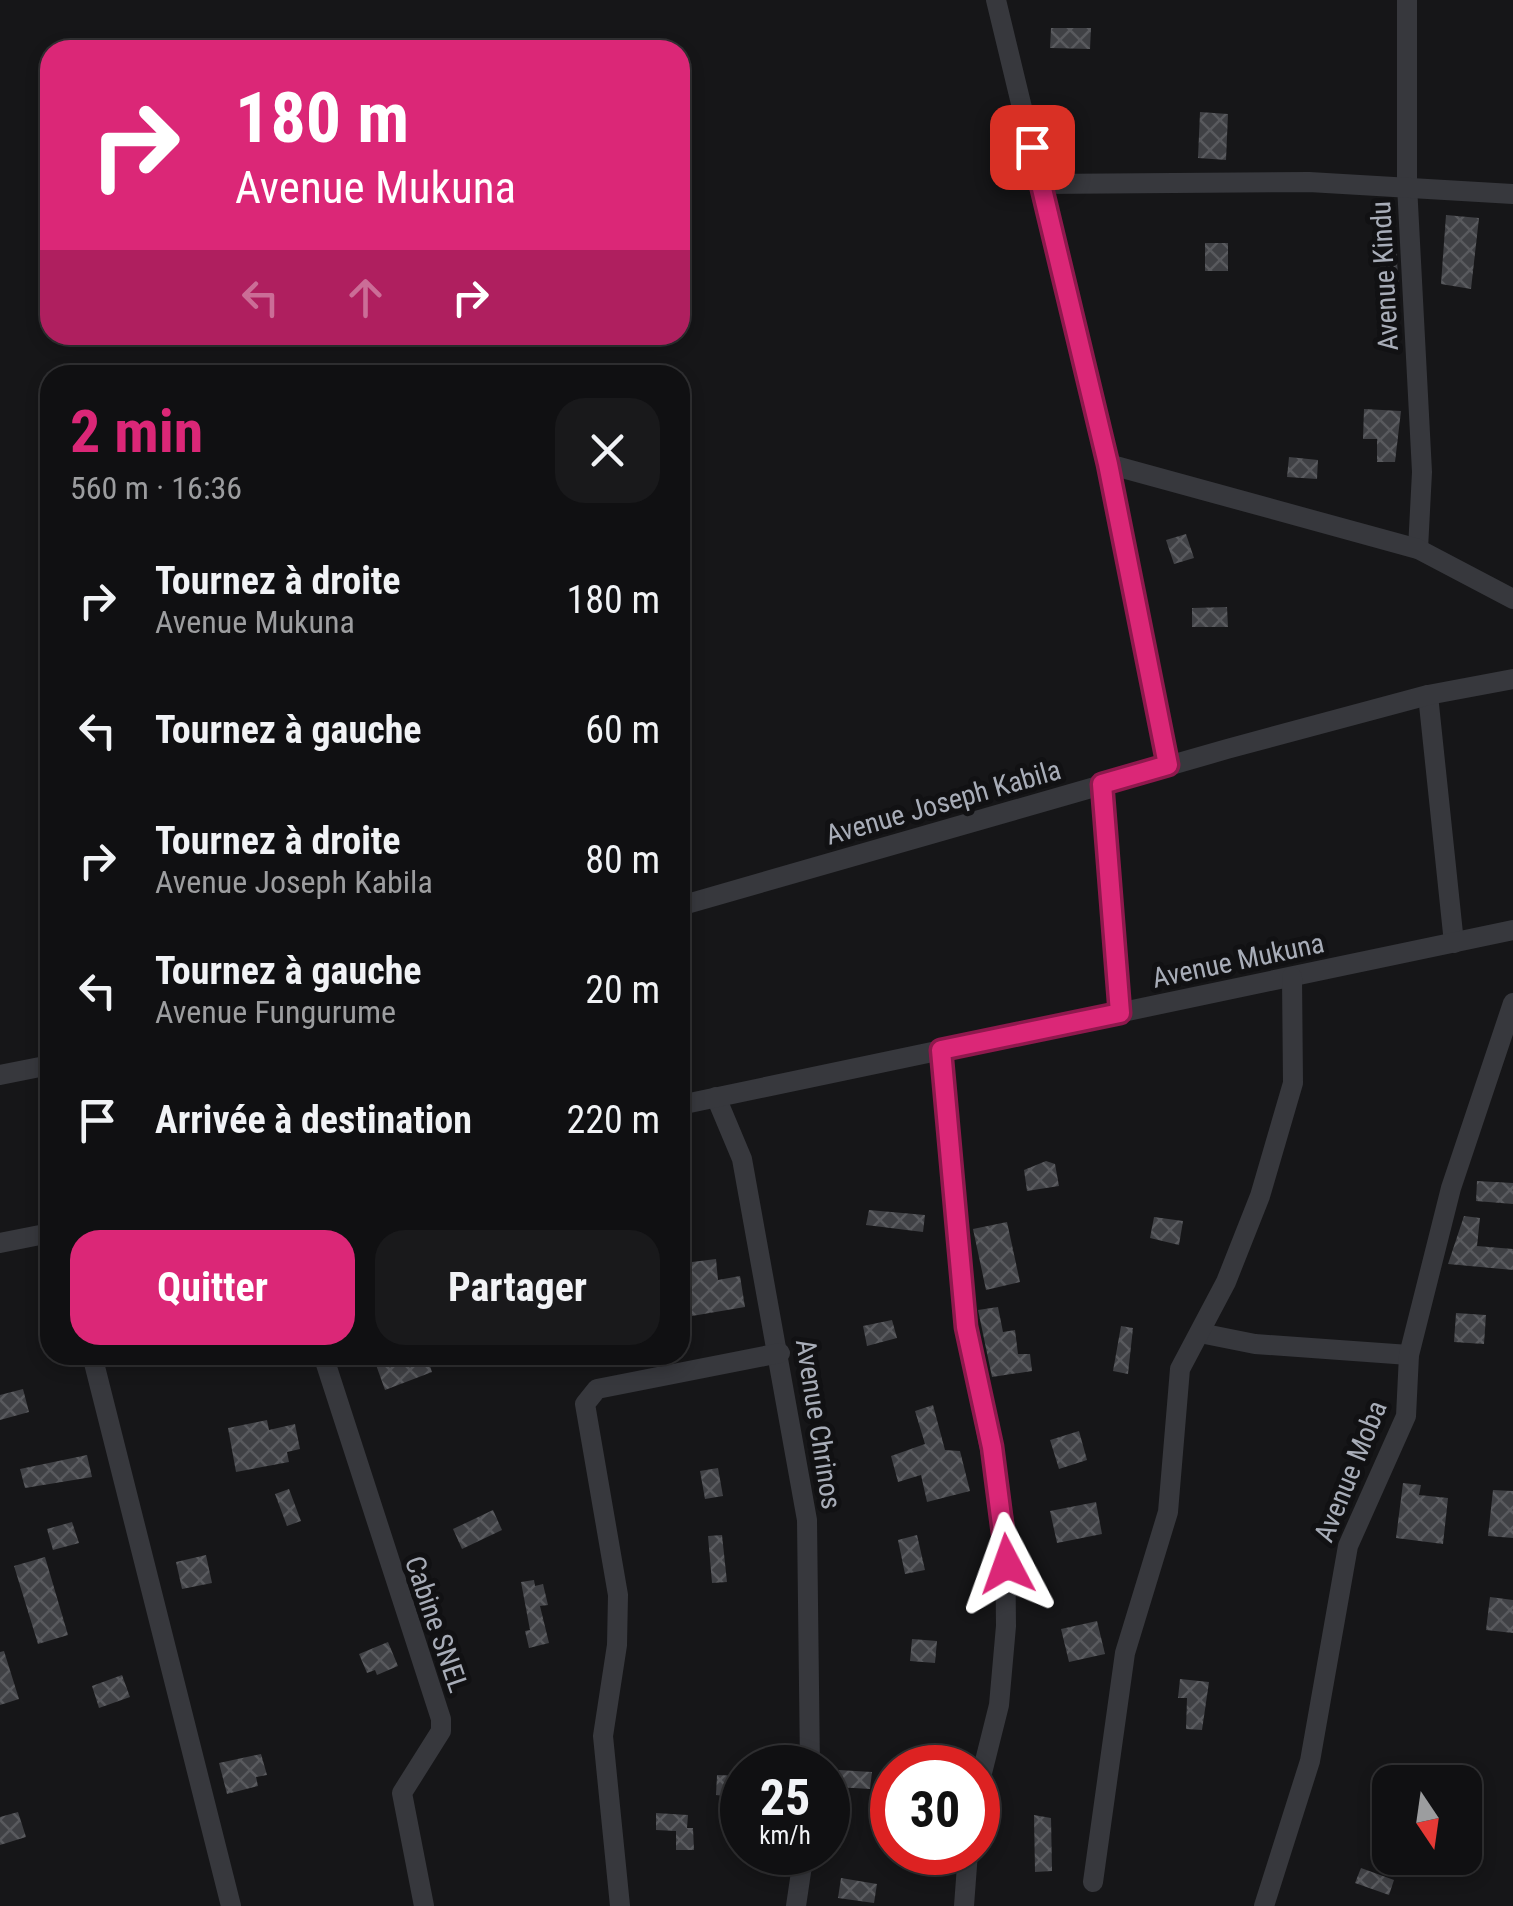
<!DOCTYPE html>
<html lang="fr">
<head>
<meta charset="utf-8">
<style>
  :root { --surface:#101012; --page:#19191b; --text:#f1f3f6; --muted:#9c9d9f; --line:#303032; --accent:#db2777 }
  body { margin:0; font-family:"Roboto Condensed",sans-serif; background:var(--page); color:var(--text); height:100vh; display:flex; flex-direction:column; font-size:38px; white-space:nowrap }
  * { box-sizing:border-box; margin:0 }
  p { font-size:32px; color:var(--muted) }
  .icon { flex:none; width:55px; height:55px; fill:none; stroke:currentColor; stroke-width:2; stroke-linecap:round; stroke-linejoin:round }
  .map { position:relative; flex:1; overflow:hidden }
  .sheet { position:absolute; left:40px; top:365px; width:650px; height:1000px; display:flex; flex-direction:column; background:var(--surface); border-radius:30px; box-shadow:0 5px 15px #0003,0 0 0 2px var(--line) }
  .sheet>* { flex:none }
  .banner { position:absolute; left:40px; top:40px; width:650px; height:305px; border-radius:30px; box-shadow:0 5px 15px #0003,0 0 0 2px var(--line); background:#db2777; color:#fff; overflow:hidden }
  .needle { width:65px; rotate:167deg }
  .tools { position:absolute; left:1372px; top:1765px; display:grid; gap:20px }
  .tools a { display:grid; place-items:center; width:110px; height:110px; border-radius:20px; background:var(--surface); box-shadow:0 5px 15px #0003,0 0 0 2px var(--line); font-size:50px }
  .speed { position:absolute; left:720px; top:1745px; display:flex; gap:20px; font-size:50px; font-weight:700; text-align:center }
  .speed>* { display:grid; place-content:center; width:130px; height:130px; border-radius:50%; background:var(--surface); box-shadow:0 5px 15px #0003,0 0 0 2px var(--line); line-height:1 }
  .speed small { font-size:25px; font-weight:400 }
  .speed .limit { border:15px solid #d22; background:#fff; color:#111 }
  .pin { position:absolute; display:grid; place-items:center; width:85px; height:85px; color:#fff; margin:-42px; border-radius:20px; box-shadow:0 5px 15px #0006 }
  .me { position:absolute; width:110px; margin:-55px; rotate:356deg; stroke-linejoin:round; filter:drop-shadow(0 0 8px #0008) }
  .turn { display:flex; align-items:center; gap:35px; height:210px; padding:0 30px; font-size:45px }
  .turn .icon { width:130px; height:130px; stroke-width:2.5 }
  .turn b { display:block; font-size:70px; line-height:85px }
  .lanes { display:flex; align-items:center; height:95px; padding:0 30px; background:#0003; justify-content:center; gap:50px; direction:ltr }
  .lanes .off { opacity:.35 }
  .round { display:grid; place-items:center; flex:none; width:105px; height:105px; border-radius:30px; background:var(--page) }
  .summary { display:flex; align-items:center; justify-content:space-between; height:170px; padding:0 30px }
  h1 { font-size:60px; font-weight:700; line-height:75px; color:var(--accent) }
  .button { display:flex; gap:20px; margin-top:auto; padding:20px 30px }
  .button a { flex:1; height:115px; border-radius:30px; background:var(--accent); color:#fff; font-size:40px; font-weight:700; line-height:115px; text-align:center }
  .button a+a { background:var(--page); color:var(--text) }
  ul { padding:0; list-style:none }
  li { display:flex; align-items:center; gap:30px; height:130px; padding:0 30px }
  li div { flex:1 }
  li b { display:block; font-size:38px }
  li em { font-style:normal }
  .map>svg:first-child { display:block }
</style>
</head>
<body>
<div class="map">
<svg width="1513" height="1906" viewBox="0 0 1513 1906">
  <defs>
    <pattern id="building-cross-hatch" width="8" height="8" patternUnits="userSpaceOnUse" patternTransform="scale(2.5)"><rect width="8" height="8" fill="#404145"/><path d="M0 0l8 8M0 8l8-8" fill="none" stroke="#595a5e"/></pattern>
  </defs>
  <rect width="100%" height="100%" fill="#161618"/>
  <g fill="url(#building-cross-hatch)">
    <path d="M1051 28H1091L1090 49 1050 48Z"/>
    <path d="M1200 112 1228 114 1226 160 1198 158Z"/>
    <path d="M1378 208 1394 209 1400 312 1382 313Z"/>
    <path d="M1446 215 1479 218 1471 289 1441 284Z"/>
    <rect x="1205" y="243" width="23" height="28"/>
    <path d="M1364 409 1401 411 1395 462H1377V439H1363Z"/>
    <path d="M1289 457 1318 460 1317 479 1287 477Z"/>
    <path d="M1186 534 1194 558 1174 564 1166 540Z"/>
    <path d="M1227 607 1228 627H1192V608Z"/>
    <path d="M1046 1161 1055 1164 1059 1186 1027 1191 1024 1170Z"/>
    <path d="M1477 1181 1513 1183V1204L1476 1201Z"/>
    <path d="M869 1210 925 1215 923 1232 866 1225Z"/>
    <path d="M1464 1216 1480 1218 1477 1246 1513 1249V1270L1448 1264Z"/>
    <path d="M1154 1217 1183 1221 1179 1245 1150 1238Z"/>
    <path d="M1007 1222 1020 1282 986 1290 973 1229Z"/>
    <path d="M716 1259 718 1280 740 1276 745 1307 680 1318V1285L687 1284 684 1263Z"/>
    <path d="M998 1307 1003 1332 1015 1330 1018 1354H1030L1032 1371 992 1377 978 1310Z"/>
    <path d="M1456 1313 1486 1315 1484 1344 1454 1342Z"/>
    <path d="M892 1320 897 1338 867 1346 863 1326Z"/>
    <path d="M1121 1326 1133 1328 1128 1374 1113 1371Z"/>
    <path d="M393 1355H426L432 1372 385 1390 375 1362Z"/>
    <path d="M23 1389 29 1412 0 1420V1395Z"/>
    <path d="M933 1405 945 1450 960 1451 970 1491 927 1502 921 1475 898 1482 891 1456 925 1444 915 1411Z"/>
    <path d="M267 1420 269 1430 295 1424 300 1449 287 1452 289 1462 236 1472 228 1428Z"/>
    <path d="M1079 1431 1087 1460 1059 1469 1050 1440Z"/>
    <path d="M87 1455 92 1477 25 1488 20 1469Z"/>
    <path d="M718 1468 723 1496 705 1499 700 1471Z"/>
    <path d="M1403 1483 1421 1485 1419 1495 1448 1498 1443 1544 1396 1538Z"/>
    <path d="M289 1489 301 1521 287 1526 275 1494Z"/>
    <path d="M1493 1490 1513 1491V1538L1488 1536Z"/>
    <path d="M1096 1502 1102 1534 1057 1543 1050 1511Z"/>
    <path d="M493 1510 502 1530 462 1549 453 1529Z"/>
    <path d="M72 1522 79 1543 53 1550 47 1529Z"/>
    <path d="M722 1535 727 1582 712 1583 708 1536Z"/>
    <path d="M917 1535 925 1570 905 1574 898 1540Z"/>
    <path d="M206 1555 212 1583 182 1589 176 1562Z"/>
    <path d="M45 1557 68 1635 38 1644 14 1566Z"/>
    <path d="M534 1580 535 1586 543 1584 548 1605 540 1606 549 1643 529 1648 525 1631 530 1630 521 1582Z"/>
    <path d="M1490 1597 1513 1600V1633L1486 1630Z"/>
    <path d="M1097 1621 1105 1654 1069 1662 1061 1629Z"/>
    <path d="M912 1639 937 1641 935 1663 910 1661Z"/>
    <path d="M388 1642 398 1666 377 1675 375 1670 367 1673 359 1654Z"/>
    <path d="M4 1651 19 1699 0 1705V1652Z"/>
    <path d="M122 1675 130 1697 99 1708 92 1686Z"/>
    <path d="M1180 1679 1209 1682 1202 1730 1186 1729 1187 1698H1178Z"/>
    <path d="M261 1754 267 1775 256 1777 258 1786 227 1794 219 1763Z"/>
    <path d="M839 1770 872 1772 870 1789 837 1787Z"/>
    <path d="M717 1775 742 1776V1798L716 1795Z"/>
    <path d="M18 1812 26 1837 0 1845V1817Z"/>
    <path d="M656 1813 688 1815 687 1828H693L694 1850H676V1831L656 1830Z"/>
    <path d="M1034 1815 1051 1818 1052 1871 1035 1872Z"/>
    <path d="M1361 1868 1394 1880 1389 1895 1355 1883Z"/>
    <path d="M841 1878 877 1884 874 1903 838 1898Z"/>
  </g>
  <g fill="none" stroke-linecap="round" stroke-linejoin="round">
    <g stroke="#37383d" stroke-width="20">
      <path d="M996 0 1108 464 1168 765"/>
      <path d="M1407 0V185L1422 472 1418 549"/>
      <path d="M1041 184 1309 182 1513 194"/>
      <path d="M1108 464 1418 549 1513 599"/>
      <path d="M1428 695 1454 943"/>
      <path d="M1103 784 1120 1013"/>
      <path d="M680 906 1227 749 1428 695 1513 679"/>
      <path d="M941 1050 966 1327 1005 1526 1006 1626 999 1705 978 1789"/>
      <path d="M0 1075 50 1065"/>
      <path d="M716 1097 742 1159 807 1520 810 1768"/>
      <path d="M680 1105 1513 930"/>
      <path d="M0 1243 50 1233"/>
      <path d="M1200 1333 1255 1344 1409 1355"/>
      <path d="M92 1355 231 1906"/>
      <path d="M323 1355 441 1719V1731L402 1793 424 1906"/>
      <path d="M1093 1882 1125 1653 1168 1512 1180 1369 1226 1282 1260 1196 1293 1083 1292 977"/>
      <path d="M620 1906 603 1736 617 1645 618 1595 585 1404 597 1389 780 1353"/>
      <path d="M796 1906 804 1852"/>
      <path d="M964 1906 968 1852"/>
      <path d="M1264 1906 1310 1761 1348 1546 1406 1416 1409 1355 1451 1188 1513 1003"/>
    </g>
  </g>
  <g fill="none" stroke-linecap="round" stroke-linejoin="round">
    <defs>
      <path id="route" d="M1007 1564 992 1447 966 1327 941 1050 1120 1013 1102 784 1168 765 1108 464 1032 147"/>
    </defs>
    <use href="#route" stroke="#8e194d" stroke-width="25"/>
    <use href="#route" stroke="#db2777" stroke-width="18"/>
  </g>
  <g text-anchor="middle" stroke-width="10" stroke-linejoin="round" paint-order="stroke">
    <g font-size="28" fill="#a8adb8" stroke="#111113">
      <text transform="translate(1384 276) rotate(-93)" y="10">Avenue Kindu</text>
      <text transform="translate(943 802) rotate(-16)" y="10">Avenue Joseph Kabila</text>
      <text transform="translate(1238 960) rotate(-12)" y="10">Avenue Mukuna</text>
      <text transform="translate(819 1424) rotate(81)" y="10">Avenue Chrinos</text>
      <text transform="translate(1350 1471) rotate(-68)" y="10">Avenue Moba</text>
      <text transform="translate(437 1624) rotate(71)" y="10">Cabine SNEL</text>
    </g>
  </g>
</svg>
<div class="tools">
<a><svg class="needle" viewBox="-14 -14 28 28"><path d="M0-13l5 13h-10z" fill="#e53935"/><path d="M0 13l5-13h-10z" fill="#9c9d9f"/></svg></a>
</div>
<div class="speed"><div>25<small>km/h</small></div><div class="limit">30</div></div>
<div class="pin" style="left:1032px;top:147px;background:#d93025"><svg class="icon" aria-label="arrive" viewBox="0 0 24 24"><path d="M6 21V4h12l-3 4 3 4H6"/></svg></div>
<svg class="me" style="left:1007px;top:1564px" viewBox="-20 -20 40 40"><path d="M0-17L14 15 0 8-14 15z" fill="#db2777" stroke="#fff" stroke-width="4"/></svg>
<div class="banner">
<div class="turn"><svg class="icon" aria-label="right" viewBox="0 0 24 24"><path d="M7 20v-9h11M14 6l5 5-5 5"/></svg><div><b>180 m</b>Avenue Mukuna</div></div>
<div class="lanes"><svg class="icon off" aria-label="left" viewBox="0 0 24 24"><path d="M17 20v-9H6M10 6l-5 5 5 5"/></svg><svg class="icon off" aria-label="ahead" viewBox="0 0 24 24"><path d="M12 20V5M6 11l6-6 6 6"/></svg><svg class="icon" aria-label="right" viewBox="0 0 24 24"><path d="M7 20v-9h11M14 6l5 5-5 5"/></svg></div>
</div>
<section class="sheet">
<div class="summary"><div><h1>2 min</h1><p>560 m · 16:36</p></div><a class="round"><svg class="icon" aria-label="close" viewBox="0 0 24 24"><path d="M6 6l12 12M18 6L6 18"/></svg></a></div>
<ul>
<li><svg class="icon" aria-label="right" viewBox="0 0 24 24"><path d="M7 20v-9h11M14 6l5 5-5 5"/></svg><div><b>Tournez à droite</b><p>Avenue Mukuna</p></div><em>180 m</em></li>
<li><svg class="icon" aria-label="left" viewBox="0 0 24 24"><path d="M17 20v-9H6M10 6l-5 5 5 5"/></svg><div><b>Tournez à gauche</b></div><em>60 m</em></li>
<li><svg class="icon" aria-label="right" viewBox="0 0 24 24"><path d="M7 20v-9h11M14 6l5 5-5 5"/></svg><div><b>Tournez à droite</b><p>Avenue Joseph Kabila</p></div><em>80 m</em></li>
<li><svg class="icon" aria-label="left" viewBox="0 0 24 24"><path d="M17 20v-9H6M10 6l-5 5 5 5"/></svg><div><b>Tournez à gauche</b><p>Avenue Fungurume</p></div><em>20 m</em></li>
<li><svg class="icon" aria-label="arrive" viewBox="0 0 24 24"><path d="M6 21V4h12l-3 4 3 4H6"/></svg><div><b>Arrivée à destination</b></div><em>220 m</em></li>
</ul>
<div class="button"><a>Quitter</a><a>Partager</a></div>
</section>
</div>
</body>
</html>
